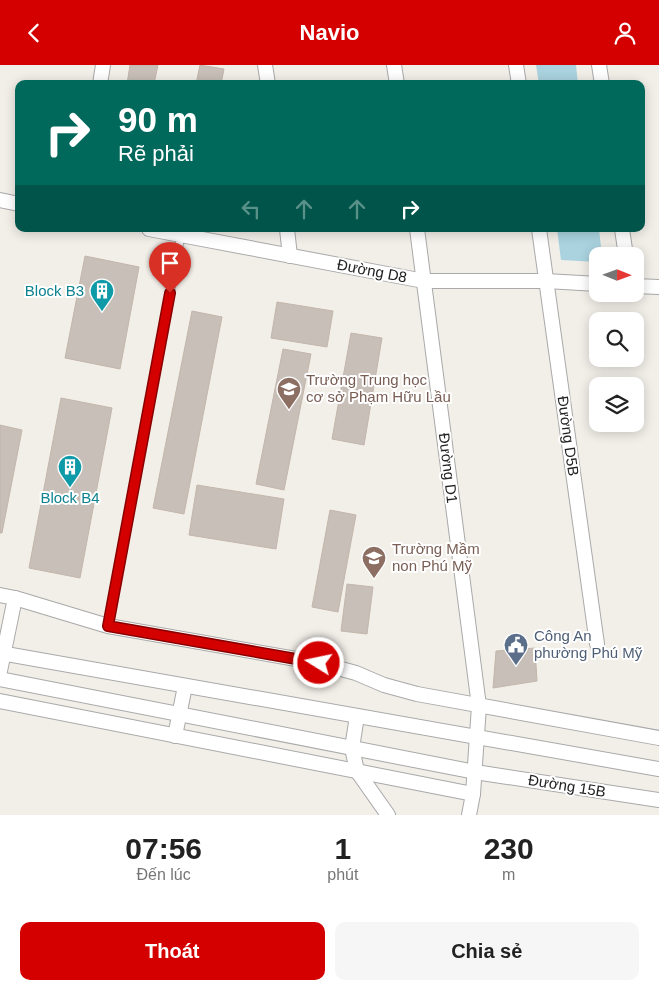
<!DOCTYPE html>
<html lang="vi">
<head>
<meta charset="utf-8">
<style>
  :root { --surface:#fff; --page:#f6f6f6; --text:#222; --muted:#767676; --accent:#d40000 }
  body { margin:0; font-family:Helvetica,sans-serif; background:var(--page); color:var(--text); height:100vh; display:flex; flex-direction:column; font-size:19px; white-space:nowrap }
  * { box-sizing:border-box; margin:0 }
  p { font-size:16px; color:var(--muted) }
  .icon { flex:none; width:28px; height:28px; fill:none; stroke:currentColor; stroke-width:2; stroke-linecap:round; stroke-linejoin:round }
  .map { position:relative; height:750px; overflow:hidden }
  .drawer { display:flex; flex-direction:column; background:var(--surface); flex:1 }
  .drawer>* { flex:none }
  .guide { position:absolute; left:15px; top:15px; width:630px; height:152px; border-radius:10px; box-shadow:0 2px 12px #0003; background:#00695c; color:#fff; overflow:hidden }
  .needle { width:32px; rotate:91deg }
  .buttons { position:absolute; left:589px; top:182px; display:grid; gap:10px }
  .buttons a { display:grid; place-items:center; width:55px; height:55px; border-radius:10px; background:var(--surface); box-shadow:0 2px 12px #0003; font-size:25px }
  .pin { position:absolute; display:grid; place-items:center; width:42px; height:42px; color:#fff; margin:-51px -21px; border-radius:50% 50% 50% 0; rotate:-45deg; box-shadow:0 0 5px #0007 }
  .pin .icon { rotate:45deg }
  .me { position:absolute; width:55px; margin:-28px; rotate:280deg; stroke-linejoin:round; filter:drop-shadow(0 0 4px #0008) }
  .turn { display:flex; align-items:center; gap:18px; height:105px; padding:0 20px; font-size:22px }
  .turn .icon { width:65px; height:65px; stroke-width:2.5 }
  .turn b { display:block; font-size:35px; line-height:42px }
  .lanes { display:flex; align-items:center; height:48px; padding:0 20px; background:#0003; justify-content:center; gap:25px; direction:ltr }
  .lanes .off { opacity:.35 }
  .eta { display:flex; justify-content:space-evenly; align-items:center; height:85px; text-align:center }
  .eta b { font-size:30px; font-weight:700; line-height:35px }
  .action { display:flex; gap:10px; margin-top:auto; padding:10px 20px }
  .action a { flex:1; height:58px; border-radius:10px; background:var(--accent); color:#fff; font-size:20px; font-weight:700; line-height:58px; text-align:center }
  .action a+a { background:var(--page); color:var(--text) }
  header { display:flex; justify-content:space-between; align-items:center; height:65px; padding:0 20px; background:var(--accent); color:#fff; font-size:22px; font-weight:700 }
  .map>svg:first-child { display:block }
</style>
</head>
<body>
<header><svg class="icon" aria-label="back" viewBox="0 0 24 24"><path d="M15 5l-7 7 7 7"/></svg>Navio<svg class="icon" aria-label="person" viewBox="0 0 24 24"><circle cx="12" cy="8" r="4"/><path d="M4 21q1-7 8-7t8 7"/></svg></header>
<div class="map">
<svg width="659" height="750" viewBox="0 0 659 750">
  <rect width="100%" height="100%" fill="#f2efe9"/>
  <g fill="#aad3df">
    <path d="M536 0H576L578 19H539Z"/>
    <path d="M557 164H599L602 191H598L597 197 561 195Z"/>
  </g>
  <g fill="#c7bfb8" stroke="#c4b6ab">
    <path d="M130 0H158L154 19H127Z"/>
    <path d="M200 0 224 4 221 19H196Z"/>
    <path d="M85 191 139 202 120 304 65 293Z"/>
    <path d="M277 237 333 246 327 282 271 273Z"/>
    <path d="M192 246 222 252 184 449 153 443Z"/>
    <path d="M351 268 382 273 364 380 332 374Z"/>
    <path d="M283 284 311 289 284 425 256 419Z"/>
    <path d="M61 333 112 343 80 513 29 503Z"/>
    <path d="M0 360 22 365 2 468H0Z"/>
    <path d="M197 420 284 434 276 484 189 470Z"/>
    <path d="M330 445 356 450 338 547 312 542Z"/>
    <path d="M347 519 373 522 367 569 341 566Z"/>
    <path d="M535 583 537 616 493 623 496 586Z"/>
  </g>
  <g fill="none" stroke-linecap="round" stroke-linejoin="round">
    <defs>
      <path id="service" d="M108 561 181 170"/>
      <g id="minor">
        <path d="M265 0 268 19"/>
        <path d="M394 0 397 19"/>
        <path d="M516 0 519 19"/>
        <path d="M599 0 602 19"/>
        <path d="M100 19 103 0"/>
        <path d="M0 135 19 139"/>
        <path d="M149 164 424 216H546L598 219"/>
        <path d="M287 164 290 191"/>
        <path d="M417 164 479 641 473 729 469 750"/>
        <path d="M539 164 597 579"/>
        <path d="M622 164 626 191"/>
        <path d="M635 221 659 222"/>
        <path d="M0 530 15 533 108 561 319 598 356 608 384 620 417 629 659 673"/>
        <path d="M0 588 659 704"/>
        <path d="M0 606 15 533"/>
        <path d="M0 614 475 707 659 735"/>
        <path d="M0 636 473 729"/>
        <path d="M357 651 352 683 357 706 388 750"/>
        <path d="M175 671 185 621"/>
      </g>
    </defs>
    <use href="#service" stroke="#a9a9a9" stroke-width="9"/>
    <use href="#minor" stroke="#a9a9a9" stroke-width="16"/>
    <use href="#service" stroke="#fff" stroke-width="7"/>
    <use href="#minor" stroke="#fff" stroke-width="14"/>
  </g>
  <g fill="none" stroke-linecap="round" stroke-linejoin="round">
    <defs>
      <path id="route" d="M170 228 108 561 319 598"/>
    </defs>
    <use href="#route" stroke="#8a0000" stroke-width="12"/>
    <use href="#route" stroke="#d40000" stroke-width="9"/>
  </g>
  <defs>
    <symbol id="building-pin" viewBox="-11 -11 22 30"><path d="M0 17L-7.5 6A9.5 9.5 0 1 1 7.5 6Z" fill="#0f9aa8" stroke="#fff"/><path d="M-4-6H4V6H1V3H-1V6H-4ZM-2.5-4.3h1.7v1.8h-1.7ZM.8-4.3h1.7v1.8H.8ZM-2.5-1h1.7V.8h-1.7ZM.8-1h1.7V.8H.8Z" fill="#fff"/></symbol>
    <symbol id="school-pin" viewBox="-11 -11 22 30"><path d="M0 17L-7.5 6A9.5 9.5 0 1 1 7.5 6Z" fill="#8d6e63" stroke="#fff"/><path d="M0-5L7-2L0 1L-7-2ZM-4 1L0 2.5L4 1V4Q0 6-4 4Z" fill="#fff"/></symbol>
    <symbol id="civic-pin" viewBox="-11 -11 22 30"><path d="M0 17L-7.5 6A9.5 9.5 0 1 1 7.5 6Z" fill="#5c6f8a" stroke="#fff"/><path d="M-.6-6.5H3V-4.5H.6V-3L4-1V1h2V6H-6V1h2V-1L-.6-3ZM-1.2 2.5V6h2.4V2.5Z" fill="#fff"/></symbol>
  </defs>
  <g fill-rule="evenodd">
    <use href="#building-pin" x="88" y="212" width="28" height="38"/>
    <use href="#school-pin" x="275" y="310" width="28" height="38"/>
    <use href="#building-pin" x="56" y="388" width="28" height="38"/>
    <use href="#school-pin" x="360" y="479" width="28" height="38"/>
    <use href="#civic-pin" x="502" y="566" width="28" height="38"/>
  </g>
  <g text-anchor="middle" stroke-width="4" stroke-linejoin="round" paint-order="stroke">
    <g font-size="15" fill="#222" stroke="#fff">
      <text transform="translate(372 206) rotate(11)" y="5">Đường D8</text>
      <text transform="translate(568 371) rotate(82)" y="5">Đường D5B</text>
      <text transform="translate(448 403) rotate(83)" y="5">Đường D1</text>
      <text transform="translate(567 721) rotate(9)" y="5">Đường 15B</text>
    </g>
    <g font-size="15" fill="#0d838f" stroke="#fff" text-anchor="end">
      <text x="84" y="231">Block B3</text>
      <text x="70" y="438" text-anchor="middle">Block B4</text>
    </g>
    <g font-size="15" fill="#785e54" stroke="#fff" text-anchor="start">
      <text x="306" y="320">Trường Trung học<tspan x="306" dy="17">cơ sở Phạm Hữu Lầu</tspan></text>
      <text x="392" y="489">Trường Mầm<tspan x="392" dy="17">non Phú Mỹ</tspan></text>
    </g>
    <g font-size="15" fill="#4e5e75" stroke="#fff" text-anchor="start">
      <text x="534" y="576">Công An<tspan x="534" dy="17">phường Phú Mỹ</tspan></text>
    </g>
  </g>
</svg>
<div class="buttons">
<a><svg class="needle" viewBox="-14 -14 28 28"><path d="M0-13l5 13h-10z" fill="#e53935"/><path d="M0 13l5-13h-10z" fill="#767676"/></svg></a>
<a><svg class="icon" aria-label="search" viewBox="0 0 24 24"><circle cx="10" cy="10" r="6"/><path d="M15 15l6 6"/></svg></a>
<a><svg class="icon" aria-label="layers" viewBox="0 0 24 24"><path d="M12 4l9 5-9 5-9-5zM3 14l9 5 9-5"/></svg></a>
</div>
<div class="pin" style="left:170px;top:228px;background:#d93025"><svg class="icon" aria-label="arrive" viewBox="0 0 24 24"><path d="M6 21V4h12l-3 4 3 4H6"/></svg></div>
<svg class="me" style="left:319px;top:598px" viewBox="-20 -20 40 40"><circle r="17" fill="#d40000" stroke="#fff" stroke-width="3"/><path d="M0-11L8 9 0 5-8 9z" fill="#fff"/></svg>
<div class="guide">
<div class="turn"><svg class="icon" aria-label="right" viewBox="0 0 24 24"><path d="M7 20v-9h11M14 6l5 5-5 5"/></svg><div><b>90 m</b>Rẽ phải</div></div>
<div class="lanes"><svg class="icon off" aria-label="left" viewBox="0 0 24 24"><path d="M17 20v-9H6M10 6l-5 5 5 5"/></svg><svg class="icon off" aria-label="ahead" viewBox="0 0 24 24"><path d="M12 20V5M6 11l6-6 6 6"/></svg><svg class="icon off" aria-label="ahead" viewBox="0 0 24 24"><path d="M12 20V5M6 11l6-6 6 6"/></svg><svg class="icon" aria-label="right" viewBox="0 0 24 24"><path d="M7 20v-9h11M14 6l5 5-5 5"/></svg></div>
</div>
</div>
<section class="drawer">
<div class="eta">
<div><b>07:56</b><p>Đến lúc</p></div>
<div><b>1</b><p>phút</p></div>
<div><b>230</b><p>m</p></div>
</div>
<div class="action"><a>Thoát</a><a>Chia sẻ</a></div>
</section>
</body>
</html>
